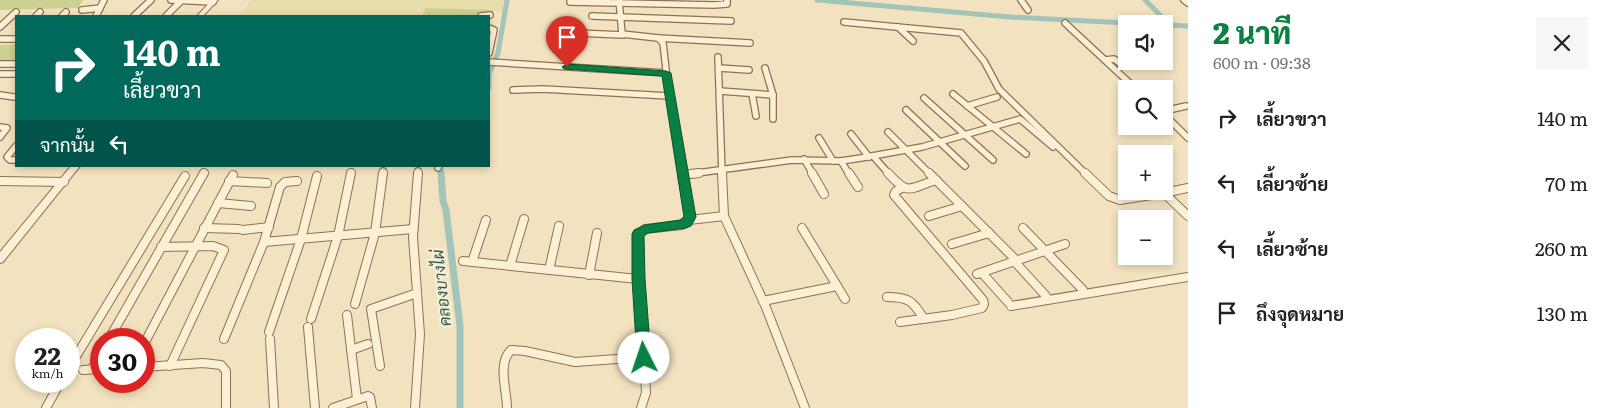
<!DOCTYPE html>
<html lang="th">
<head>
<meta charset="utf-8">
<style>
  :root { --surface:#fff; --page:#f6f6f6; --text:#222; --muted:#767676; --accent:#0b8043 }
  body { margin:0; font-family:Literata,Sarabun,serif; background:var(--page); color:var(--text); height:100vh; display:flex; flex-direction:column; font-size:19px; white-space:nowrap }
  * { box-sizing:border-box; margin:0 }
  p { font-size:16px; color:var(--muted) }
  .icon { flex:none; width:28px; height:28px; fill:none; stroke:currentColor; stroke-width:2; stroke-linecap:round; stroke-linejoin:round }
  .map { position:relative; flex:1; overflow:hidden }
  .sheet { display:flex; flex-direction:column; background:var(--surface); width:425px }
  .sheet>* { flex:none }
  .top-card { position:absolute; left:15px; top:15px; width:475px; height:152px; border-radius:0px; box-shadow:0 2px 8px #0003; background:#00695c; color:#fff; overflow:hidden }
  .fabs { position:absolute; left:1118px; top:15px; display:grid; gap:10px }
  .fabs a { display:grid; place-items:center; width:55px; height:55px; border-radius:0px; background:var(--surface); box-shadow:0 2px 8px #0003; font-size:25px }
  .speed { position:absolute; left:15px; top:328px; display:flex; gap:10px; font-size:25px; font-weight:700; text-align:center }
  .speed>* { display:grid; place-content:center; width:65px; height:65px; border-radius:50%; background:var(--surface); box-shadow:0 2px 8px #0003; line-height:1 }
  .speed small { font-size:12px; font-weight:400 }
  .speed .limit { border:8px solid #d22; background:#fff; color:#111 }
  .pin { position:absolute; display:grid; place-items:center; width:42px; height:42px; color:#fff; margin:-51px -21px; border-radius:50% 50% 50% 0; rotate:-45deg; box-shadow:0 0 5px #0007 }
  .pin .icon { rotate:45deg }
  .me { position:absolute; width:55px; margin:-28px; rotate:356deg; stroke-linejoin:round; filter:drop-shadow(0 0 4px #0008) }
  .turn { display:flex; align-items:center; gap:18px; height:105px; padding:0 25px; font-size:22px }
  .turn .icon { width:65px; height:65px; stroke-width:2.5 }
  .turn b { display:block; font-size:35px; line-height:42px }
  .then { display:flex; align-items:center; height:48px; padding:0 25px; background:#0003; gap:10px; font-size:19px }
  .round { display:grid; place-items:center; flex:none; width:52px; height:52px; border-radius:0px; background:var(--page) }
  .headline { display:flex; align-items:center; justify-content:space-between; height:85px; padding:0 25px }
  h1 { font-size:30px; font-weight:800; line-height:38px; color:var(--accent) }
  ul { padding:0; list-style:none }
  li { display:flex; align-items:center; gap:15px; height:65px; padding:0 25px }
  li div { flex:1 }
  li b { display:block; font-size:19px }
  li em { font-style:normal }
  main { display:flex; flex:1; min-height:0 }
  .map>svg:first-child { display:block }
</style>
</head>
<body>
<main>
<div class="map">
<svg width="1188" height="408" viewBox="0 0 1188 408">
  <rect width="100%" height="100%" fill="#f2e2bf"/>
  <path fill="#e8deac" d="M251 0H503L504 11 425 8 422 16H239Z"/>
  <g fill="#cbd192">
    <path d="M0 0H83L78 8 0 10Z"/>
    <path d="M425 8 494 10 489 22V16H422Z"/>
    <path d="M16 44V66H0V45Z"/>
  </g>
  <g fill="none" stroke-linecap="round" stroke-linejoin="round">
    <g stroke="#a3c4b9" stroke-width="5">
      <path d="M817 0 1010 17 1146 24"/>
      <path d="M1145 0 1170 25"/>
      <path d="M1167 25 1188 26"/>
      <path d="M489 88V74L498 53 507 0"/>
      <path d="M441 166V174"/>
    </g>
    <path stroke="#a3c4b9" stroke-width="7" d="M441 173 443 201 446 210 460 326V408"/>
    <defs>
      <g id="minor-far1">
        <path d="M171 0 213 2"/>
        <path d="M619 0 622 34 658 38 663 43 669 96 683 174"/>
        <path d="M1021 0 1028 10"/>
        <path d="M1184 0 1188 3"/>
        <path d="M570 2 714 5 727 4V0"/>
        <path d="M82 10 100 8"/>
        <path d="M36 16 40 12"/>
        <path d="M62 16 66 12"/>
        <path d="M96 16 104 0"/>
        <path d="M134 16 151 0"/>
        <path d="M166 16 182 0"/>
        <path d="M481 16 490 15"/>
        <path d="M592 16 731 21"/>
        <path d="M844 22 961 33 984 61 999 89 1086 174"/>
        <path d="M1065 23 1136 89"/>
        <path d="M0 27 16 12"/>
        <path d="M898 27 913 41"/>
        <path d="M489 28 494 30 489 53"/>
        <path d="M553 32 623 35"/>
        <path d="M658 38 750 43"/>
        <path d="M0 39H16"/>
        <path d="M718 57 722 174"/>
        <path d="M1105 60 1114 59 1121 64"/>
        <path d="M489 62 666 73"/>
        <path d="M0 64H16"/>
        <path d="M719 68 749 70"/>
        <path d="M765 68 773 95V119"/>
        <path d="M0 74H16"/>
        <path d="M513 90 543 89 669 96"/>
        <path d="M720 91 773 95"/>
        <path d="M752 94 756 116"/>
        <path d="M953 94 1026 154"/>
        <path d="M0 95 14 97"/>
        <path d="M924 98 993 160"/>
        <path d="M967 106 997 97"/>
        <path d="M906 110 965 166"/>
        <path d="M1164 111 1186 106"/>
        <path d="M1164 114 1188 138"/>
        <path d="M0 127 7 128 0 137"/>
        <path d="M888 132 930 174"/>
        <path d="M851 134 869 157"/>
        <path d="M819 138 833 161"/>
        <path d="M16 146 7 157 10 160H16"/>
        <path d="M873 156 889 174"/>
        <path d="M804 159 813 174"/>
        <path d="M841 161 849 174"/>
        <path d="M438 168 439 166"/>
        <path d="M203 174 204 172"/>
        <path d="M383 174V171"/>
        <path d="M418 174V171"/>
        <path d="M690 174 792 160 841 161 861 158 922 147 1020 119 1053 147"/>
      </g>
      <g id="minor">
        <path d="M722 173 724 216"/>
        <path d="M812 173 824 194"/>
        <path d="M849 173 858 187"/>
        <path d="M888 173C909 196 908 189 936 180"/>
        <path d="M929 173 1017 261"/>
        <path d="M1085 173 1109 196 1120 200 1164 193 1188 216"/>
        <path d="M682 175 699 173"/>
        <path d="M0 181 64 182"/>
        <path d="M229 181 267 183"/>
        <path d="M297 181 285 182 280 187 264 242 413 229"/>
        <path d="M1164 193 1188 188"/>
        <path d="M218 203 251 206"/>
        <path d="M929 216 962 206"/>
        <path d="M689 220 724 216 765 305 805 408"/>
        <path d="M204 228 239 229"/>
        <path d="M802 228 845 299"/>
        <path d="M1023 228 1083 290"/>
        <path d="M243 230 269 227"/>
        <path d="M952 244 989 233"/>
        <path d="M161 247 213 246 224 250 170 366"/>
        <path d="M463 261 638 279"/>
        <path d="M1014 261 1046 296"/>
        <path d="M472 262 486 220"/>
        <path d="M510 266 524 219"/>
        <path d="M549 270 559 226"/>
        <path d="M982 273 1008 302"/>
        <path d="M977 274 1065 244"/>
        <path d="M589 275 597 233"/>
        <path d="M887 297C909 297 913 301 924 319"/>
        <path d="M763 301 837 286"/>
        <path d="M355 304 375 233 383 173"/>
        <path d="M1011 306 1188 277"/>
        <path d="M347 315 357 399"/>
        <path d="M311 319 338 236 351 173"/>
        <path d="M900 322 952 315 982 308 984 304 983 300 894 195 896 191 902 188"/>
        <path d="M308 327 315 408"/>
        <path d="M269 332 301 239 317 176"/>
        <path d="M109 339 204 173"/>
        <path d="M224 339 264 242"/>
        <path d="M270 339 274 408"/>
        <path d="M144 344 233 175"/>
        <path d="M351 350 368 344"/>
        <path d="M380 366 371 309 417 293"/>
        <path d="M144 367 203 363 221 365 226 371V408"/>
        <path d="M69 368 185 176"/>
        <path d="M92 369 101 352"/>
        <path d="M83 370 101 369"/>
        <path d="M46 408 61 381"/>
        <path d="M333 408 368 396 370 397 372 408"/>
        <path d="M415 408 420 334 413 237 418 173"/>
        <path d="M507 408C507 391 497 363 511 350L525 351 575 362 644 357"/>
        <path d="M641 408 646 393 637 235 645 229 682 225 690 217 682 173"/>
      </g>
      <g id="tertiary">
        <path d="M212 0H218L203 16H197Z"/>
        <path d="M71 166H80L3 262 0 263V252Z"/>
      </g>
    </defs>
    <use href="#minor-far1" stroke="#8d7256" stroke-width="8"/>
    <use href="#minor" stroke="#8d7256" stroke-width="10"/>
    <use href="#tertiary" stroke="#8d7256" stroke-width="2"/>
    <use href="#minor-far1" stroke="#fcefd4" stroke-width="5.5"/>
    <use href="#minor" stroke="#fcefd4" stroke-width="8"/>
    <use href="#tertiary" fill="#fcefd4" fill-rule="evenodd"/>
  </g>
  <path fill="#0b8043" stroke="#07532c" d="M567 64 666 71 671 73 696 217 691 226 686 228 648 233 644 236 645 279 651 358 649 362 644 364 639 362 637 358 632 279V234L634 230 645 225 680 220 684 217 662 76 564 69 562 67Z"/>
  <g text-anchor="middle" stroke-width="5" stroke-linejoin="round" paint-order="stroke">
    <g font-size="16" font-style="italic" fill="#295c58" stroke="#f9ecd0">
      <text transform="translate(441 288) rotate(-96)" y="6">คลองบางไผ่</text>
    </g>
  </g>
</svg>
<div class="fabs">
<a><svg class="icon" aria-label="sound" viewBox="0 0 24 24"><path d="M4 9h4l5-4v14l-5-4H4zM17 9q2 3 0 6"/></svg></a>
<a><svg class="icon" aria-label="search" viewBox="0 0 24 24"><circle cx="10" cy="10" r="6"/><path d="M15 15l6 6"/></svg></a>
<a>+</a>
<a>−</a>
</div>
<div class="speed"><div>22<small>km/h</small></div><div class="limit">30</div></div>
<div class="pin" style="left:567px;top:67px;background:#d93025"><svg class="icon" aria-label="arrive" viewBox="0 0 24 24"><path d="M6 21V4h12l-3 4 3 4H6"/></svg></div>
<svg class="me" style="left:644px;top:358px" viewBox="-20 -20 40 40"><circle r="19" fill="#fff"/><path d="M0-13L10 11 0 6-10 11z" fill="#0b8043"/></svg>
<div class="top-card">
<div class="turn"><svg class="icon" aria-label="right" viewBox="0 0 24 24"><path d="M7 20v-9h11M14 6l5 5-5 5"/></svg><div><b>140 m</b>เลี้ยวขวา</div></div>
<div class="then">จากนั้น<svg class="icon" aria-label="left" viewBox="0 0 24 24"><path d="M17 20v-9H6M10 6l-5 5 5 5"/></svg></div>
</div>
</div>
<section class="sheet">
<div class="headline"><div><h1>2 นาที</h1><p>600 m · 09:38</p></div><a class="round"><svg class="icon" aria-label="close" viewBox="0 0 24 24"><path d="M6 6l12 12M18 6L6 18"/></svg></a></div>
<ul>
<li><svg class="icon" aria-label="right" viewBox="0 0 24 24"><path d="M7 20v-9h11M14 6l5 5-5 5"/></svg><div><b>เลี้ยวขวา</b></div><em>140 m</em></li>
<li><svg class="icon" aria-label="left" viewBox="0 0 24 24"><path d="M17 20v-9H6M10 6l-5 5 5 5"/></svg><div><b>เลี้ยวซ้าย</b></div><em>70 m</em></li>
<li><svg class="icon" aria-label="left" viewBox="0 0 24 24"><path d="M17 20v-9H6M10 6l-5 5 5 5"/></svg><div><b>เลี้ยวซ้าย</b></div><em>260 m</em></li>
<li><svg class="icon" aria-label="arrive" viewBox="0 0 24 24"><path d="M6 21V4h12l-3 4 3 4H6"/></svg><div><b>ถึงจุดหมาย</b></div><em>130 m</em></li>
</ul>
</section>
</main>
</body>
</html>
